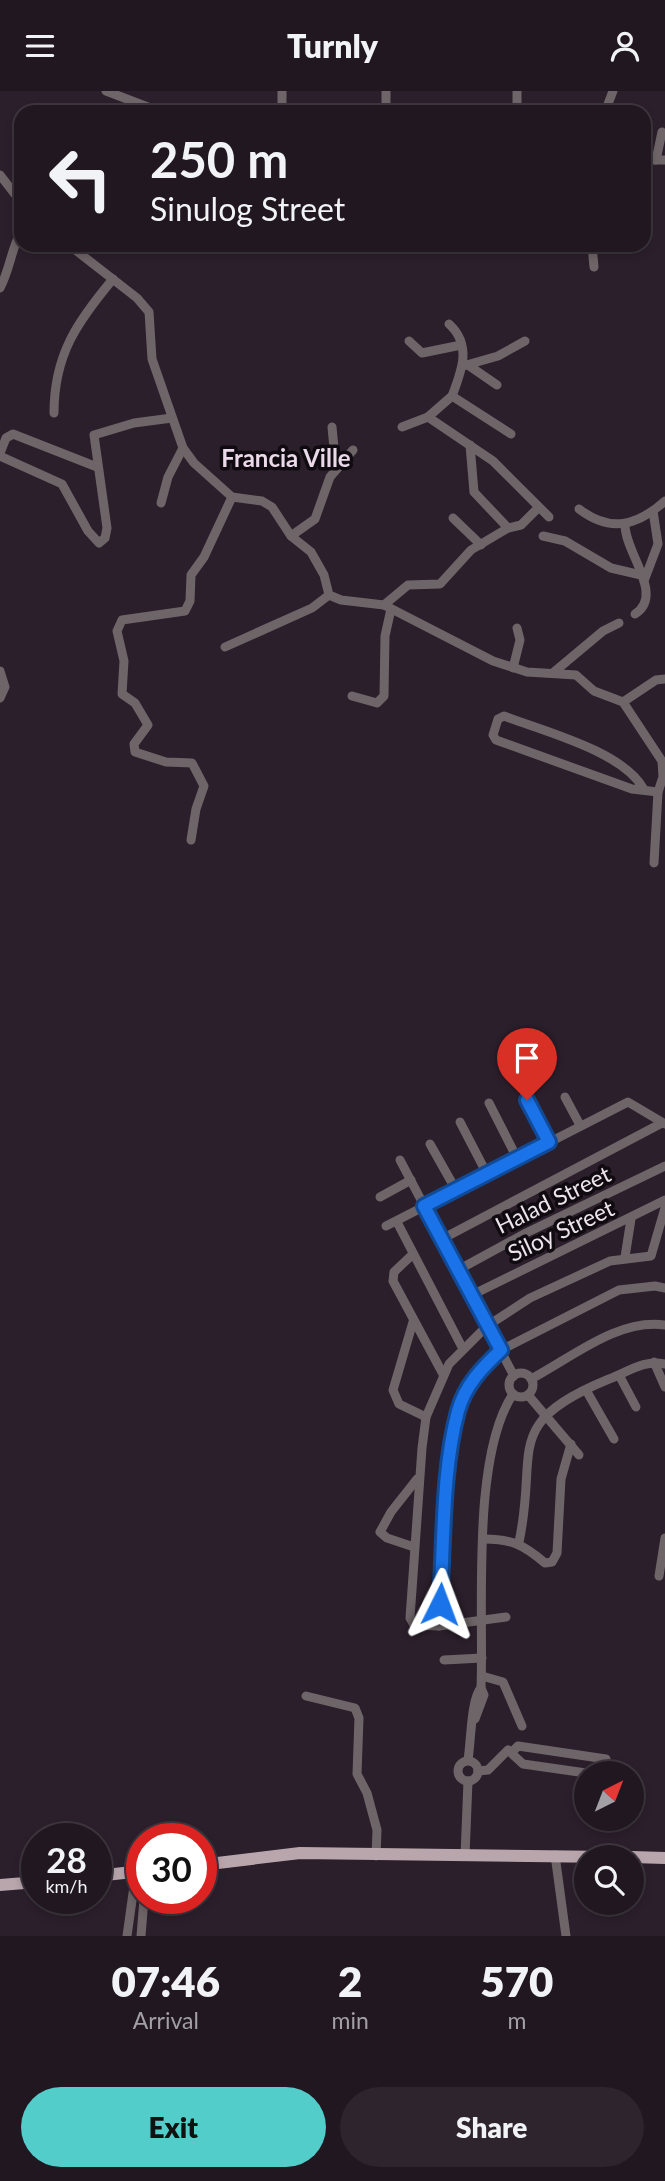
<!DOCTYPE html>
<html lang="en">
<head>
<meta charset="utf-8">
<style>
  :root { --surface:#201720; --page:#2d242d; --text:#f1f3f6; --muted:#a29fa5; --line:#3d363e; --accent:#53cdca }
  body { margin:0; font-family:Lato,sans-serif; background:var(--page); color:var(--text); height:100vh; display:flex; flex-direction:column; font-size:26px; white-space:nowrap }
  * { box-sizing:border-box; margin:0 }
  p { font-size:23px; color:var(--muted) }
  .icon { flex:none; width:38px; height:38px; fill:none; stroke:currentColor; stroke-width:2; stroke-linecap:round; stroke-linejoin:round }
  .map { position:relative; height:1845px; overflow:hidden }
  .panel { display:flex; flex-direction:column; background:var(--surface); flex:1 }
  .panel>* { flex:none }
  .guide { position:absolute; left:14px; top:14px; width:637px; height:147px; border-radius:21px; box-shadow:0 4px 10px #0003,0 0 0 2px var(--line); background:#201720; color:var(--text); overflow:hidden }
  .needle { width:46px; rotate:42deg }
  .buttons { position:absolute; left:574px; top:1670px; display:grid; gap:14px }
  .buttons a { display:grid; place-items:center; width:70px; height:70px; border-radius:50%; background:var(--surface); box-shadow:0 4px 10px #0003,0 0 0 2px var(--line); font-size:35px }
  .speed { position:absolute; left:21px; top:1732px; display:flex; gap:14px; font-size:35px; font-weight:700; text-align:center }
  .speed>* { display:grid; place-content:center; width:91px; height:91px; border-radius:50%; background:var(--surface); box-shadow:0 4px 10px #0003,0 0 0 2px var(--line); line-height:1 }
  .speed small { font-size:18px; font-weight:400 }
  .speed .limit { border:10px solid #d22; background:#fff; color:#111 }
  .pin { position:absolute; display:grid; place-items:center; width:60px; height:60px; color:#fff; margin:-72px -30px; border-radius:50% 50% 50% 0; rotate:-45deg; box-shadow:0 0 7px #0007 }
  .pin .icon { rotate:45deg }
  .me { position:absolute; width:77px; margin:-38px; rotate:3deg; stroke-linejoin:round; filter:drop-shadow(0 0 5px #0008) }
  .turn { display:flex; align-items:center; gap:24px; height:147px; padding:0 21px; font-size:32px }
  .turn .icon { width:91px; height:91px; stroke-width:2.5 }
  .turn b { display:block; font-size:49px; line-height:60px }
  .eta { display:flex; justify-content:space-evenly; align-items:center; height:119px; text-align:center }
  .eta b { font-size:42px; font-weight:800; line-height:49px }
  .action { display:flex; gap:14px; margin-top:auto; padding:14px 21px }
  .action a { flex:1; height:80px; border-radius:42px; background:var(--accent); color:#111; font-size:28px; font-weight:800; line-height:80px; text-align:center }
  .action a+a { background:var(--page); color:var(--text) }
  header { display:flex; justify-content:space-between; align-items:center; height:91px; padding:0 21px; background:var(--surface); font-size:32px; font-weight:800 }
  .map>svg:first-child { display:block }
</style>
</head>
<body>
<header><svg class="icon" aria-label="menu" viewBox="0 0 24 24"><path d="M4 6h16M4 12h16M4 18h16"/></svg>Turnly<svg class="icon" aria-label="person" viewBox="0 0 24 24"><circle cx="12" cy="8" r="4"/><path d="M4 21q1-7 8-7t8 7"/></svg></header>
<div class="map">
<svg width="665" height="1845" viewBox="0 0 665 1845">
  <rect width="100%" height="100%" fill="#2b1f2b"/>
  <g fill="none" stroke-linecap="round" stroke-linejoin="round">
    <g stroke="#6e6568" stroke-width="9">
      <path d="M106 0 161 21"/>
      <path d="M282 0V21"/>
      <path d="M517 0V21"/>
      <path d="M386 21V0"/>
      <path d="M605 21 613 0"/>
      <path d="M644 69H665"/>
      <path d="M656 69 662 41"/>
      <path d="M0 84 21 111"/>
      <path d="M69 154 137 207 149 221 152 268 183 357 194 372 232 406 262 410 272 416 291 445 311 461 324 484 329 504 341 509 384 514 493 570 527 581 576 584 594 600 623 611 662 670 663 686 658 701 654 772"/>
      <path d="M592 154 594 176"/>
      <path d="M0 197C10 178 11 159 21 140"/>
      <path d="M449 233C472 254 462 279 452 305"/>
      <path d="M409 250 422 262 461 254"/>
      <path d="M468 274 497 294"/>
      <path d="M463 275 498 265 525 250"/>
      <path d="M54 322C54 264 77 231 113 188"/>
      <path d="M428 326 493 370 549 426"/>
      <path d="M332 336 336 379"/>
      <path d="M402 336 428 326 452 305 511 343"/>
      <path d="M470 354 474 401 508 437"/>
      <path d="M0 362 6 347 13 343 97 376"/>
      <path d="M0 365 62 393 88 440 99 452 105 447 107 437 94 344 134 332 172 327"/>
      <path d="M161 412 168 386 183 357"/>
      <path d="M579 418C610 442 637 435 665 410"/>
      <path d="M453 427 481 454"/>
      <path d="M625 434C625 462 665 504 635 523"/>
      <path d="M291 445 315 428 330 386 353 359"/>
      <path d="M543 445 565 450 611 477 641 484"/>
      <path d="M644 490 658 453 653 420"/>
      <path d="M384 514 408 494 440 493 471 459 508 437 521 434 538 417"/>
      <path d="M225 556 312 517 329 504"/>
      <path d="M513 577 520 549 517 537"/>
      <path d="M0 580 5 596 0 607"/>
      <path d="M554 581 603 540 619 532"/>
      <path d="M352 605 377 612 384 605 385 545 391 518"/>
      <path d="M623 611 656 589 665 588"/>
      <path d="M643 697C622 660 543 640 504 625L498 628 493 644 496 649 632 698 658 701"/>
      <path d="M191 749 196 718 204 695 192 672 166 671 135 661 134 653 148 634 135 612 122 603 124 570 117 540 122 529 185 520 190 510 191 484 204 466 232 406"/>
      <path d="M565 1006 580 1034"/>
      <path d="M527 1009 549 1051"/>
      <path d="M489 1012 517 1067"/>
      <path d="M460 1031 487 1083"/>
      <path d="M430 1053 456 1099"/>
      <path d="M400 1069 514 1285"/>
      <path d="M380 1106 411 1089"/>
      <path d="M397 1131 463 1258"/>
      <path d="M386 1135 628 1011 665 1033"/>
      <path d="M442 1148 662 1032"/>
      <path d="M413 1163 394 1181 393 1190 443 1283"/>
      <path d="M625 1166 631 1128"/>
      <path d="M458 1179 526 1142 665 1075"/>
      <path d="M472 1204 665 1109"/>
      <path d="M413 1231 393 1299 399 1313 426 1326"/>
      <path d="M654 1271 665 1296"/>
      <circle cx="521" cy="1294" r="12"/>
      <path d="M619 1284 636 1316"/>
      <path d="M531 1288C571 1267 618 1227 665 1234"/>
      <path d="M586 1299 614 1348"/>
      <path d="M528 1304 579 1364"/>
      <path d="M484 1448C512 1448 524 1454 545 1472L552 1471 557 1462 561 1388 571 1353"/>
      <path d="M519 1451C539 1359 500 1333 609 1288 628 1281 644 1268 665 1273"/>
      <path d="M414 1456 387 1447 380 1441 391 1421 417 1388"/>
      <path d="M659 1485 665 1447"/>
      <path d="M506 1526 439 1535 414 1534 410 1527 422 1357 426 1326 449 1273 487 1235 530 1207 610 1170 651 1165 665 1117"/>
      <path d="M439 1535 449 1389 458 1320 476 1283 501 1259 619 1199 655 1195 665 1197"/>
      <path d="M444 1569 482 1567"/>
      <path d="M482 1585 503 1591 522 1635"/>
      <path d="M306 1605 355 1617 359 1627 357 1683 367 1702 377 1739 376 1765"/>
      <path d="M475 1628 484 1604 481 1597C484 1519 471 1366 513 1303"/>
      <path d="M512 1661 518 1655 606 1668"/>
      <path d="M468 1669C471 1651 471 1607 481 1597"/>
      <circle cx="468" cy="1680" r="10"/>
      <path d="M478 1680 488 1679 508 1659 523 1673 586 1682"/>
      <path d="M555 1764 566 1845"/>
      <path d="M465 1765 468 1690"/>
      <path d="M127 1845 136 1781"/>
      <path d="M141 1845 144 1808"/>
    </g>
    <g stroke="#b9a6ad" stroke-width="12">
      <path d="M632 1766 665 1767"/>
      <path d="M201 1774 300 1762 610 1766"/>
      <path d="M96 1785 142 1780"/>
      <path d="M0 1794 37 1791"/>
    </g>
  </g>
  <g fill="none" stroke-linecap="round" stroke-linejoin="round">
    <defs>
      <path id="route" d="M440 1513C444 1452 442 1379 458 1320 465 1294 483 1276 501 1259L424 1115 549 1051 527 1009"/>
    </defs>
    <use href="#route" stroke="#114b97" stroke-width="18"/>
    <use href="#route" stroke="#1a73e8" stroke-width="12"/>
  </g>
  <g text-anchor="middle" stroke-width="7" stroke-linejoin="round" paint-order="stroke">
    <g font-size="23" fill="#ede4ec" stroke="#100b10">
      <text transform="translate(553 1109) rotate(-26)" y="8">Halad Street</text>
      <text transform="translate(561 1140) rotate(-25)" y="8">Siloy Street</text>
    </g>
    <g font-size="24" font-weight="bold" fill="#ead9e9" stroke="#100b10">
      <text x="286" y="376">Francia Ville</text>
    </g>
  </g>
</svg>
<div class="buttons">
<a><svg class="needle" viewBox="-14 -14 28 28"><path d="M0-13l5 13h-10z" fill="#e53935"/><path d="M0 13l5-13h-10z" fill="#a29fa5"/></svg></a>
<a><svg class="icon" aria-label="search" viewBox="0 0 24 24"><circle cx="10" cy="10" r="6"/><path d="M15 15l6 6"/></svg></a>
</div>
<div class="speed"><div>28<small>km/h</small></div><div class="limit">30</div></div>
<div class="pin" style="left:527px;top:1009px;background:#d93025"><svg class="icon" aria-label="arrive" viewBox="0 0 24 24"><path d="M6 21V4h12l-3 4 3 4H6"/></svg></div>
<svg class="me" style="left:440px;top:1513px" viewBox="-20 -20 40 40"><path d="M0-17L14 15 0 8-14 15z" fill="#1a73e8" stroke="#fff" stroke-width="4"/></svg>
<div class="guide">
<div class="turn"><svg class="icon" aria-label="left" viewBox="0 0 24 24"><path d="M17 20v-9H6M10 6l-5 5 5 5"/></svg><div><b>250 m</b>Sinulog Street</div></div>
</div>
</div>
<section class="panel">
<div class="eta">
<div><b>07:46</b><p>Arrival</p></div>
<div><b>2</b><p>min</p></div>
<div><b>570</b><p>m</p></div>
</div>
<div class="action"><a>Exit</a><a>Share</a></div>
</section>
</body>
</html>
